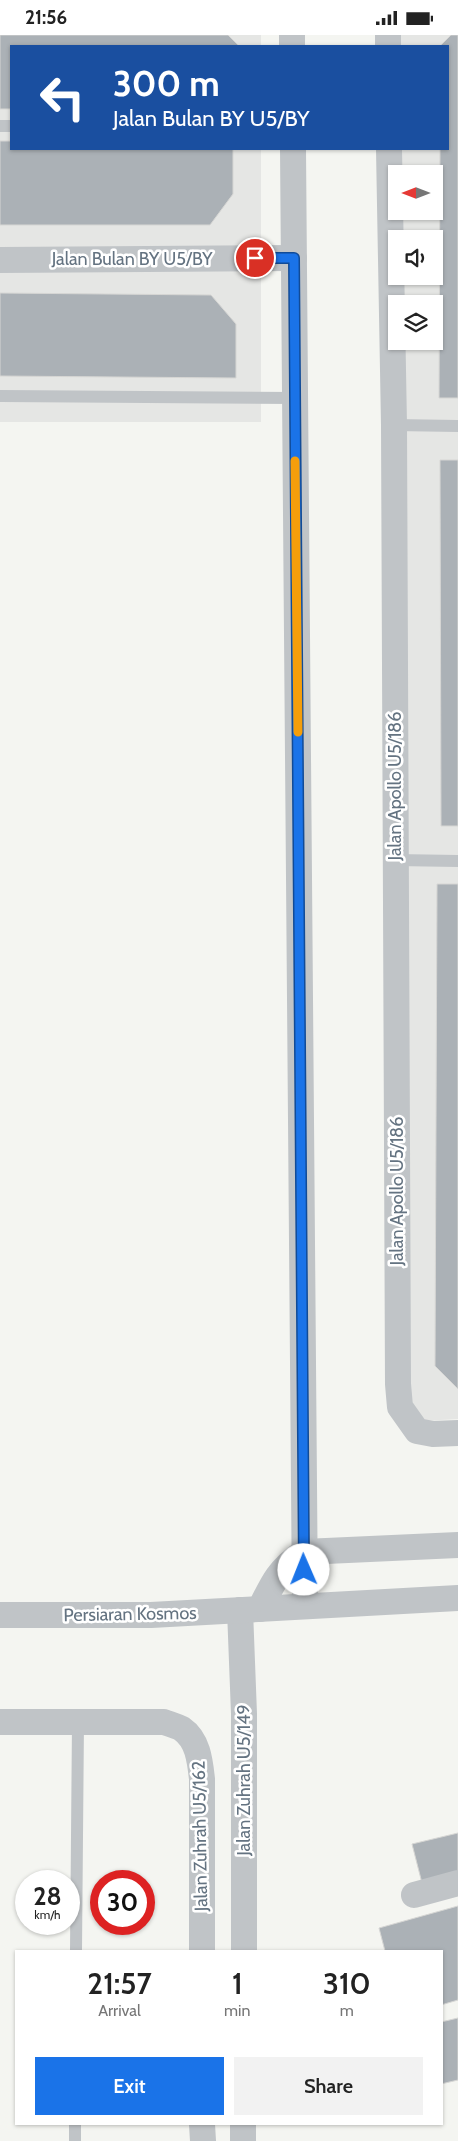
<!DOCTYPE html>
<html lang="en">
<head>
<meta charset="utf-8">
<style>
  :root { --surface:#fff; --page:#f2f2f2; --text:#222; --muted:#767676; --accent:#1a73e8 }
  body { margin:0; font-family:Cabin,sans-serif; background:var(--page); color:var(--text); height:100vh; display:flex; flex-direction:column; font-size:19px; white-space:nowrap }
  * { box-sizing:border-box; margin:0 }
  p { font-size:16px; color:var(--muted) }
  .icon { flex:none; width:28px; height:28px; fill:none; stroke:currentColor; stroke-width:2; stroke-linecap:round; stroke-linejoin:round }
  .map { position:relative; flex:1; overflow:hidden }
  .sheet { position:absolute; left:15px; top:1915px; width:428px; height:175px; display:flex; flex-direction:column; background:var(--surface); border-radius:0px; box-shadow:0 1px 4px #0004 }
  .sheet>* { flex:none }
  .hud { position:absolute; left:10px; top:10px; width:439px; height:105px; border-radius:0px; box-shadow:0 1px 4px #0004; background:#1a4fa0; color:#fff; overflow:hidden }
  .needle { width:32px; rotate:270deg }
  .buttons { position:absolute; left:388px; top:130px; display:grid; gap:10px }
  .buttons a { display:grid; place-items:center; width:55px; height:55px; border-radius:0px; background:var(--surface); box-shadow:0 1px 4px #0004; font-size:25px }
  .speed { position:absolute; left:15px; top:1835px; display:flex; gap:10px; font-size:25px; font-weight:700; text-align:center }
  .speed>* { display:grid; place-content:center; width:65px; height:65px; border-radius:50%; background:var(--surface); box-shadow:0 1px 4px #0004; line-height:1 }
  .speed small { font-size:12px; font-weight:400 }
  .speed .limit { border:8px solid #d22; background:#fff; color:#111 }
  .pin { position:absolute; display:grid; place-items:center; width:42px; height:42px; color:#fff; margin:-21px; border:2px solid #fff; border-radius:50%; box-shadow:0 1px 5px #0007 }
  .me { position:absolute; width:55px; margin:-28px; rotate:359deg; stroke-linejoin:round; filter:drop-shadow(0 0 4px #0008) }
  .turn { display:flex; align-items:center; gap:18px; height:105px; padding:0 20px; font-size:22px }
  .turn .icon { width:65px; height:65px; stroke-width:2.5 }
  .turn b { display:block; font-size:35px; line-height:42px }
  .eta { display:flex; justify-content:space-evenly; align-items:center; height:85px; text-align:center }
  .eta b { font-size:30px; font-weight:600; line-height:35px }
  .primary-button { display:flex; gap:10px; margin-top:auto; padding:10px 20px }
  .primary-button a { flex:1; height:58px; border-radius:0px; background:var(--accent); color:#fff; font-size:20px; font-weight:600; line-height:58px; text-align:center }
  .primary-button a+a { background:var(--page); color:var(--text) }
  .status { display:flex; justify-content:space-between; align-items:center; height:35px; padding:0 25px; background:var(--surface); direction:ltr }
  .status svg { height:14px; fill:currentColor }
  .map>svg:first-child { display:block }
</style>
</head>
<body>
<div class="status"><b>21:56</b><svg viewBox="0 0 49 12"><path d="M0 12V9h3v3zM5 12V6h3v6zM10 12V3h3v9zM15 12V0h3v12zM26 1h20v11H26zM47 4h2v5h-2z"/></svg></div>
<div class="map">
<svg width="458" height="2106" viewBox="0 0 458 2106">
  <rect width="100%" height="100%" fill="#f4f5f1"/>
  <g fill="#e5e6e4">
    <path d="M0 0H261V11H11V114H261V387H0Z"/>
    <path d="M399 0H458V1384L423 1386 410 1369 401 306H434V269H401V241H434V204H401V176H434V139H400V114H448V11H400Z"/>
  </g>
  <g fill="#abb1b6" stroke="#d6d6d4">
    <path d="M0 0H228L239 11H11V74H0Z"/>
    <path d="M451 0H458V363H439L440 114H448V11H440Z"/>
    <path d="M0 106H11V114H233V159L210 190H0Z"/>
    <path d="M0 258 211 260 236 289V343L0 341Z"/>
    <path d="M440 425H458V791H441Z"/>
    <path d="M437 849H458V1354L435 1331Z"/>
    <path d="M458 1798V1839L422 1848 412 1809Z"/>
    <path d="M458 1871V1965L441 1970V1916H385L379 1893Z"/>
    <path d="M458 1983V2045L441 2049V1987Z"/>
  </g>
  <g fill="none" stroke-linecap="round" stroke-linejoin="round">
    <g stroke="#c0c4c7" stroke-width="12">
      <path d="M0 91H11"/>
      <path d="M0 361 295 363"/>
      <path d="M394 390 458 391"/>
      <path d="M395 825 458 826"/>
      <path d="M76 1916 78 1687"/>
      <path d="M75 2106V2089"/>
    </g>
    <g stroke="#c0c4c7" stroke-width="26">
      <path d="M292 0V11"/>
      <path d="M388 0V11"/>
      <path d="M293 114 305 1571"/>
      <path d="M389 114 394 390 398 1349 400 1372 417 1396 433 1399 458 1398"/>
      <path d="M0 225 294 223"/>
      <path d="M260 1574C273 1547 279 1534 304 1517L458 1510"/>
      <path d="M240 1575 244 1679V1916"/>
      <path d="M0 1580H151L458 1563"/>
      <path d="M0 1687H164C169 1689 177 1691 182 1694 198 1705 200 1726 202 1744V1916"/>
      <path d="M414 1860 458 1848"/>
      <path d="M202 2089 203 2106"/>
      <path d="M243 2106V2089"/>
    </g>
  </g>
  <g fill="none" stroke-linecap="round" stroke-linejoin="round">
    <defs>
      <path id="route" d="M255 223H294L304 1535"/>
    </defs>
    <use href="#route" stroke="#114b97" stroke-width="12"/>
    <use href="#route" stroke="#1a73e8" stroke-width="9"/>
    <path stroke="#f59e0b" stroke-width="9" d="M295 426 298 697"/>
  </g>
  <g text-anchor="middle" stroke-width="5" stroke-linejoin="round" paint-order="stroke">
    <g font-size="18" fill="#647381" stroke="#fff">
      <text x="132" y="230">Jalan Bulan BY U5/BY</text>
      <text transform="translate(395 751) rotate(-90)" y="6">Jalan Apollo U5/186</text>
      <text transform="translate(397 1156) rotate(-90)" y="6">Jalan Apollo U5/186</text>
      <text transform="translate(130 1579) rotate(-1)" y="6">Persiaran Kosmos</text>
      <text transform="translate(244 1745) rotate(-90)" y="6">Jalan Zuhrah U5/149</text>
      <text transform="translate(200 1801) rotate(-91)" y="6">Jalan Zuhrah U5/162</text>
    </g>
  </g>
</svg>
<div class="buttons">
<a><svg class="needle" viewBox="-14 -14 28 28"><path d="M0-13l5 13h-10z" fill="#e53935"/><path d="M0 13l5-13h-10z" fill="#767676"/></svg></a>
<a><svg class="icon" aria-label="sound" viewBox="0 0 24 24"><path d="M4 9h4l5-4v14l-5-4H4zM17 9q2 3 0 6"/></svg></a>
<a><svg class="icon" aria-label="layers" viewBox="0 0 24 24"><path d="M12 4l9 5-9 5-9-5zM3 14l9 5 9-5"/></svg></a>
</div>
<div class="speed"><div>28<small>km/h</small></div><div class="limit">30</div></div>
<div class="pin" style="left:255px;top:223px;background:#d93025"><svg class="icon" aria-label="arrive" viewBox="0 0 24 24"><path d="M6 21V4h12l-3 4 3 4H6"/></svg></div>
<svg class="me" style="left:304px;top:1535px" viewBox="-20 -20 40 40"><circle r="19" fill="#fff"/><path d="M0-13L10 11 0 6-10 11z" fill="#1a73e8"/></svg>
<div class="hud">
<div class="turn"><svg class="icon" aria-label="left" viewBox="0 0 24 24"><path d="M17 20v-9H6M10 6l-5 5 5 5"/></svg><div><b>300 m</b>Jalan Bulan BY U5/BY</div></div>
</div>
<section class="sheet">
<div class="eta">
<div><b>21:57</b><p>Arrival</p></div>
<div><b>1</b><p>min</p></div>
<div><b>310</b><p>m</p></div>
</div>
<div class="primary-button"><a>Exit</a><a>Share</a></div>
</section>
</div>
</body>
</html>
